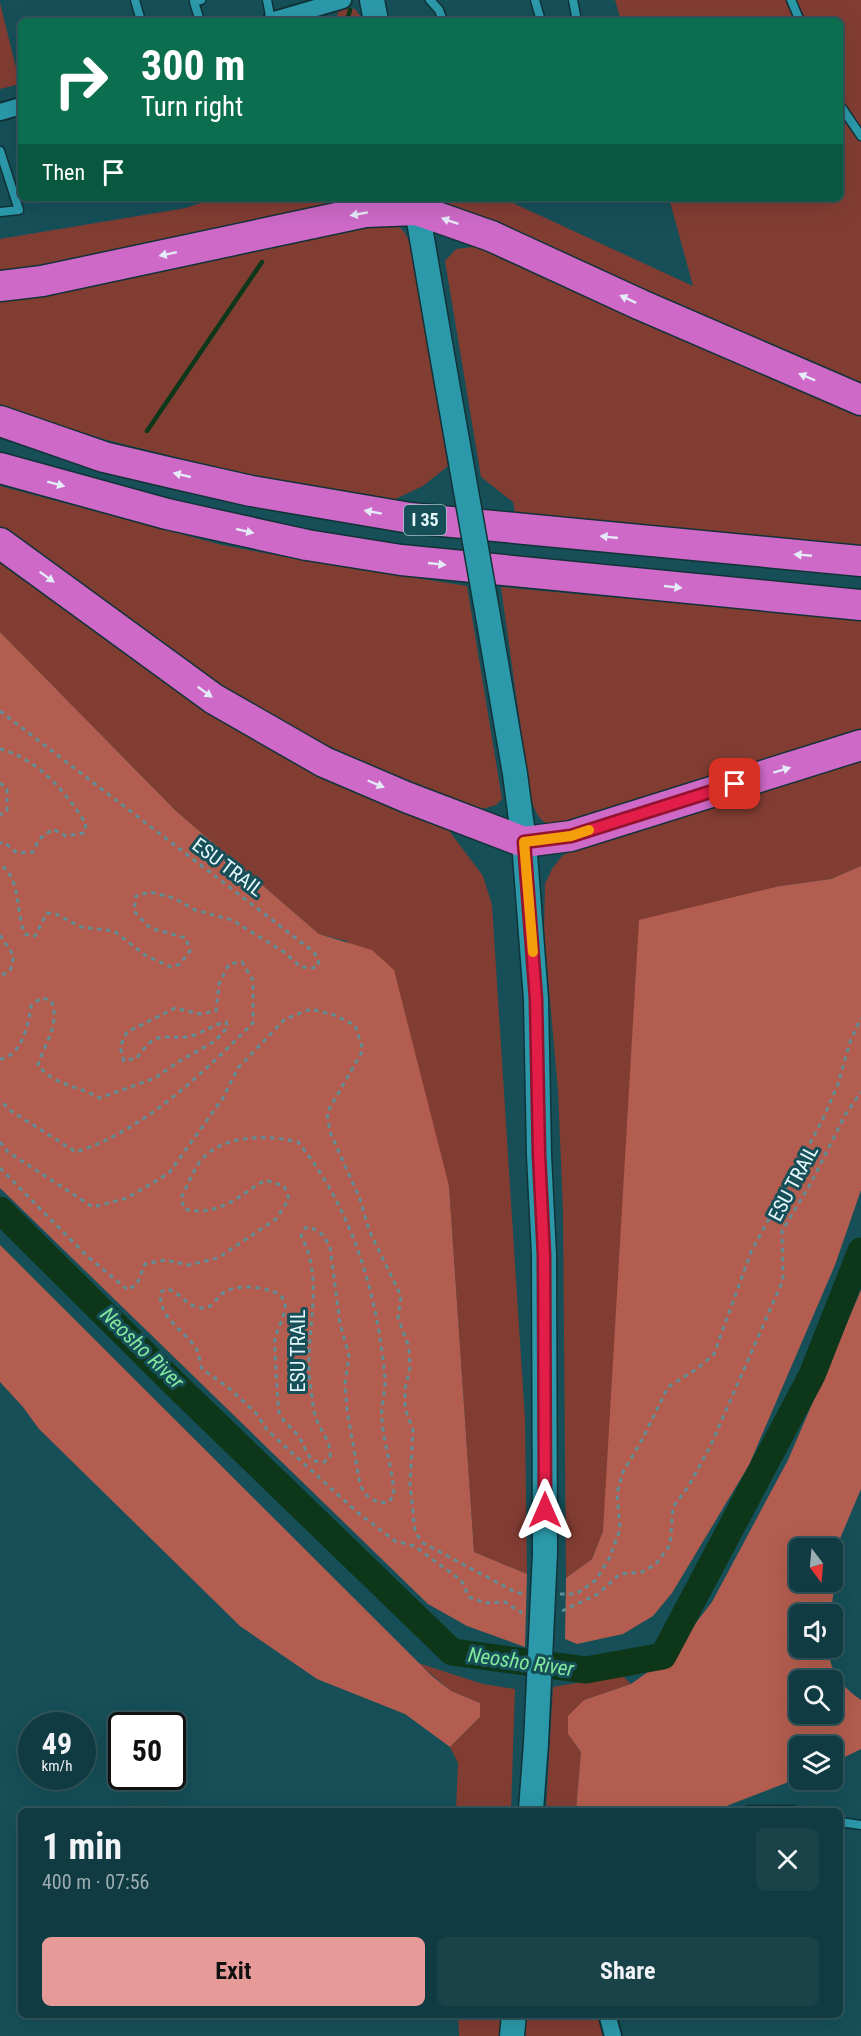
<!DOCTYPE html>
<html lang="en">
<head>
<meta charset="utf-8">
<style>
  :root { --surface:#103b42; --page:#194249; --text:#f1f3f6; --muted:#9cadb2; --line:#30555b; --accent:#e69b98 }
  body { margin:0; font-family:"Roboto Condensed",sans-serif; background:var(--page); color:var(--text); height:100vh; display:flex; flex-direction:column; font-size:22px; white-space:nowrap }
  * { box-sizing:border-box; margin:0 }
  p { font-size:20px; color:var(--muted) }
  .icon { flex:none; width:33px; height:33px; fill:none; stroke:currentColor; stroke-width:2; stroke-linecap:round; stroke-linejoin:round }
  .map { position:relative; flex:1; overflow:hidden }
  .details { position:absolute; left:18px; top:1808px; width:825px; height:210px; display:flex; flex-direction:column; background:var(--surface); border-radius:9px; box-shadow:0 6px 24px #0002,0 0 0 2px var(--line) }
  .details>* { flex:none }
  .hud { position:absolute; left:18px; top:18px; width:825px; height:183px; border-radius:9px; box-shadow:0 6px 24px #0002,0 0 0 2px var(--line); background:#0b6e4f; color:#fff; overflow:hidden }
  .needle { width:39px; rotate:164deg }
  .controls { position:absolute; left:789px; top:1538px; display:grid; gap:12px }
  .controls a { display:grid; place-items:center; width:54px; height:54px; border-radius:9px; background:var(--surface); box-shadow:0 6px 24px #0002,0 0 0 2px var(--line); font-size:30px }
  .speed { position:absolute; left:18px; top:1712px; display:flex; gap:12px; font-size:30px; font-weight:700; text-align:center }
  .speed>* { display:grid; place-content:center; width:78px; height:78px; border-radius:50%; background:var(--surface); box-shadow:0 6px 24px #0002,0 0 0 2px var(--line); line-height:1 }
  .speed small { font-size:15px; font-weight:400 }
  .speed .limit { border:3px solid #111; border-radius:9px; background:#fff; color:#111 }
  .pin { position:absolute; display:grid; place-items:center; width:51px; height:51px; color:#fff; margin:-26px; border-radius:12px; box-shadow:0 3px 9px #0006 }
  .me { position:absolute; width:66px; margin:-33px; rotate:0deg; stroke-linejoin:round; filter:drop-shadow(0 0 4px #0008) }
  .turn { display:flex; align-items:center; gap:21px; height:126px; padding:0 24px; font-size:27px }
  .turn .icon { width:78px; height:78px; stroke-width:2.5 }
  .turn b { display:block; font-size:42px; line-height:51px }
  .then { display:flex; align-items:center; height:57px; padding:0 24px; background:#0003; gap:12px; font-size:22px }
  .round { display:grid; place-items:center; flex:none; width:63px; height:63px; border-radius:9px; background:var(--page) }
  .head { display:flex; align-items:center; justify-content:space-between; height:102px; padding:0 24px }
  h1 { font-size:36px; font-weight:700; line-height:45px }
  .button { display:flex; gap:12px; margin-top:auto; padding:12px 24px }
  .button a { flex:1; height:69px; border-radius:9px; background:var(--accent); color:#111; font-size:24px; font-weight:700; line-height:69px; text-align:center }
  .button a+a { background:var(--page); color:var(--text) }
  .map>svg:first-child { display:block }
</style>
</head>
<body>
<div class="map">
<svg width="861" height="2036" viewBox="0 0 861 2036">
  <rect width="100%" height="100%" fill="#164f58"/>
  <g fill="#823d33">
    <path d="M615 0H861V386L447 205 441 198H502L693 286 669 198H840V21H621Z"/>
    <path d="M0 3 20 84 0 89Z"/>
    <path d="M339 8 355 9 364 21H336Z"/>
    <path d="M215 198H371L0 277V239L186 208Z"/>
    <path d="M362 222C389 223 403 218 411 248L448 466 423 486 393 500 255 477 107 440 0 407V293Z"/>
    <path d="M491 245 861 405V546L515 513 513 502 481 477 445 261 456 249Z"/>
    <path d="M0 486 222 545 301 560 467 586 502 799 496 805 472 812 280 730 0 537Z"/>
    <path d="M0 561 140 665 266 745 447 828 483 876 492 905 525 1420 527 1574 474 1552 449 1186 347 941 319 934 176 811 0 632Z"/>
    <path d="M501 587 861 620V741L553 827C537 820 535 811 530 795Z"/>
    <path d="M861 760V866L831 879 779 886 603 1531 592 1559 566 1578 563 1212 558 1090 544 932 545 884 552 869 562 856 591 841Z"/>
    <path d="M418 1663 483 1684 515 1689 511 1810H456L458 1763 450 1747 480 1717V1703L451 1691Z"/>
    <path d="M622 1675 631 1684 584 1700 568 1734 581 1752 576 1810H546L553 1687Z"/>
    <path d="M527 2014 599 2015 605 2036H525Z"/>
    <path d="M458 2015H502L499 2036H459Z"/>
  </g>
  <g fill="#b25d4f" fill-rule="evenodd">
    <path d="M0 632 176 811 319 934 372 950 394 970 449 1186 474 1552 527 1574 525 1647 467 1626 428 1604 0 1188Z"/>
    <path d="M861 866V1190L835 1265 749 1465 672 1593 653 1616 623 1634 577 1644 565 1639 566 1578 592 1559 603 1531 639 920 780 886 831 879Z"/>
    <path d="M0 1245 432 1676 451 1691 480 1703V1717L450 1747 405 1714 317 1679 240 1626 39 1429 23 1407 0 1382Z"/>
    <path d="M861 1290V1489L839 1541 831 1614H800V1647H829C828 1670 842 1687 861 1700V1749L833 1763 832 1746H800L799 1778 716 1810H576L581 1752 568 1734V1716L584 1700 631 1684 659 1664 688 1633 712 1602 788 1460ZM800 1548H832V1581H800ZM800 1680H832V1713H800Z"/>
  </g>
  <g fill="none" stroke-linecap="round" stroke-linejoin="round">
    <g stroke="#0e371a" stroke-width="4.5">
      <path d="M347 21 350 10"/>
      <path d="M147 431 262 262"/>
    </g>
    <path stroke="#0e371a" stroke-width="27" d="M0 1210 184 1393 452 1652 586 1670 663 1656 812 1375 861 1251"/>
    <defs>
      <g id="service">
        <path d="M135 0 141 21"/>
        <path d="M267 0 271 21"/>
        <path d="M430 0 439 10 443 21"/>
        <path d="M535 0 541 21"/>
        <path d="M573 0 577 21"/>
        <path d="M791 0 800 21"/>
        <path d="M200 21 194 2 201 0"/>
        <path d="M840 105 861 136"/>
        <path d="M0 151 19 210 0 212"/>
        <path d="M748 1810H793"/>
        <path d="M840 1822 861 1825"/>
      </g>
      <g id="minor">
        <path d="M271 21 343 0"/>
        <path d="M0 112 21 106"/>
        <path d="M607 2014 613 2036"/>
      </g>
      <g id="secondary">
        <path d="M372 0 376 21"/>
        <path d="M415 198 441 349"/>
        <path d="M488 616 515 774 524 842 536 999 539 1155 544 1255 545 1553"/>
        <path d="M531 1810 536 1743"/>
        <path d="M512 2036 514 2014"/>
      </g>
      <g id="motorway">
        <path d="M0 286 42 281 365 212 417 210 491 236 641 305 861 400"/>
        <path d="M0 421 104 457 172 473 251 491 410 518 861 561"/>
        <path d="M0 468 167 514 307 545 401 560 861 605"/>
        <path d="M0 543 214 699 324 762 406 797 524 842 571 836 861 745"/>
      </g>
    </defs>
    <use href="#service" stroke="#113237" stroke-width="11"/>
    <use href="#minor" stroke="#113237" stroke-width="20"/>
    <use href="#secondary" stroke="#113237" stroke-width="27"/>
    <use href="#motorway" stroke="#113237" stroke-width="33"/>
    <g stroke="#628d94" stroke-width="3" stroke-dasharray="4.5 4.5" stroke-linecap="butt">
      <path d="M0 711 310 949 317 956 319 965 313 968 301 967 284 952 232 920 195 910 174 898 150 892 136 896 134 911 150 928 186 938 190 951 180 964 171 967 145 955 114 931 81 927 56 914 47 913 35 936 25 934C15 911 22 880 0 864"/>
      <path d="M0 749C38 759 66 792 86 824L84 833 66 836 53 829 39 839 33 852 17 853 4 842 0 843"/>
      <path d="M0 783 7 789V811L0 815"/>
      <path d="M0 935 14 956 10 971 0 976"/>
      <path d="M0 1059C21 1057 29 1024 31 1006L41 998 51 1000C61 1023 45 1043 38 1065 53 1085 79 1086 100 1098L155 1078 178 1062 215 1041 228 1027 226 1022C214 1024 206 1031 195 1035 166 1043 159 1025 137 1058L124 1061 120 1047 127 1032 175 1008 200 1014 216 1011 219 984 229 964 242 962 253 980V1023C203 1073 145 1130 76 1152L11 1111 0 1100"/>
      <path d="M0 1142 8 1152 93 1207 127 1198 169 1173 223 1098 238 1068 285 1019 311 1009 334 1015 355 1025 363 1050 327 1113 330 1132 360 1199 369 1230 401 1296 398 1318 409 1347 410 1368 405 1389V1408L413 1430 410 1484 415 1532 423 1543 517 1593H524"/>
      <path d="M0 1168 87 1256 128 1290 137 1284 145 1264 165 1260 188 1265 218 1258 276 1219 289 1199 284 1186 265 1180C238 1197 218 1217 184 1209L181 1198C188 1185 194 1167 204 1157 227 1134 269 1135 298 1142 352 1208 378 1295 385 1379 386 1392 380 1406 382 1420 384 1445 393 1470 394 1496L387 1503C373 1502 365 1497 360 1484L347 1410 345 1383 349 1356 340 1323 330 1247 323 1235 311 1227 305 1228 301 1236C326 1281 304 1334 310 1382 312 1393 312 1404 315 1415 319 1430 332 1441 330 1457L324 1462 313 1461C306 1453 304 1445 299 1437 293 1428 282 1422 279 1412 278 1408 274 1343 275 1339 278 1322 300 1298 268 1290 255 1286 235 1285 223 1293 216 1298 212 1309 202 1308 186 1307 181 1292 167 1289L161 1292C157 1317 183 1329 195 1347 199 1352 200 1363 202 1369L229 1388 256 1413 267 1430 357 1512 395 1541 414 1546 461 1580 469 1597 485 1603 505 1602 522 1613"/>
      <path d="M560 1594H576L596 1580 610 1557 620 1529 617 1493 623 1472 642 1440 668 1387 698 1368 714 1354 751 1252 822 1121 838 1084 850 1042 861 1018"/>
      <path d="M562 1611 598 1594 620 1574 642 1572 656 1564 670 1545 673 1507 688 1487 710 1447 783 1280 782 1231 811 1183 845 1115 861 1092"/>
    </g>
    <use href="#service" stroke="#2b99aa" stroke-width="8"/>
    <use href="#minor" stroke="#2b99aa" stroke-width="16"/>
    <use href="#secondary" stroke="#2b99aa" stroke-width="24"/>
    <use href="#motorway" stroke="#ce69c7" stroke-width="30"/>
    <defs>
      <g id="secondary-bridge">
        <path d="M441 349 488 616"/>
        <path d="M536 1743 545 1553"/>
      </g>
    </defs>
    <use href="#secondary-bridge" stroke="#113237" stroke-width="27" stroke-linecap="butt"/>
    <use href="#secondary-bridge" stroke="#2b99aa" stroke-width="24"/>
  </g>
  <defs><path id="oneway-solid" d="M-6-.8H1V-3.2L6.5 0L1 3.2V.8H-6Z" transform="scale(1.5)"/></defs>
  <g fill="#e4eaf7">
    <use href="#oneway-solid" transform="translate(359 214) rotate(170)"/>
    <use href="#oneway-solid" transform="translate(450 221) rotate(-161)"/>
    <use href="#oneway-solid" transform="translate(168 254) rotate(168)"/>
    <use href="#oneway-solid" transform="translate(628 299) rotate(-155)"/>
    <use href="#oneway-solid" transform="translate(807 377) rotate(-157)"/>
    <use href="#oneway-solid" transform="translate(182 475) rotate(-167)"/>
    <use href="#oneway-solid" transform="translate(56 484) rotate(15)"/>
    <use href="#oneway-solid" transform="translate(373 512) rotate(-170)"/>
    <use href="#oneway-solid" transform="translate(245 531) rotate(13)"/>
    <use href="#oneway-solid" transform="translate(609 537) rotate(-174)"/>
    <use href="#oneway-solid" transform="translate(803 555) rotate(-175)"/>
    <use href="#oneway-solid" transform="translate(437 564) rotate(6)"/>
    <use href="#oneway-solid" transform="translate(47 577) rotate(36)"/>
    <use href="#oneway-solid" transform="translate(673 587) rotate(6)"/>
    <use href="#oneway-solid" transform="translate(205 692) rotate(36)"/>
    <use href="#oneway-solid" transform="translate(782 770) rotate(-17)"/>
    <use href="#oneway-solid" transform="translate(376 784) rotate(23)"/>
  </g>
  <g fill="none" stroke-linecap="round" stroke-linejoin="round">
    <defs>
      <path id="route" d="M545 1510 544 1255 539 1155 536 999 524 842 571 836 735 784"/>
    </defs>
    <use href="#route" stroke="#92132f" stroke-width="15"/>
    <use href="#route" stroke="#e11d48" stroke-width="10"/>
    <path stroke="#f59e0b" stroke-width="10" d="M533 952 524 842 571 836 589 830"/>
  </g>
  <g text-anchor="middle" stroke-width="6" stroke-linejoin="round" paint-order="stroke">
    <rect fill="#164f58" stroke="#a8c5cb" stroke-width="1.5" x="404" y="505" width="42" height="30" rx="4.5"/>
    <g font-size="18" font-weight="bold" fill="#e6f8fc">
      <text x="425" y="526">I 35</text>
    </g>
    <g font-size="20" fill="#e6f8fc" stroke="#164f58">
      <text transform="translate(228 867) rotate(37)" y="7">ESU TRAIL</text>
      <text transform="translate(793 1183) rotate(-62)" y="7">ESU TRAIL</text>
      <text transform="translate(298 1351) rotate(-90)" y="7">ESU TRAIL</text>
    </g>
    <g font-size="21" font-style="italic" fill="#84e99c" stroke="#164f58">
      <text transform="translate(142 1348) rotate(44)" y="7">Neosho River</text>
      <text transform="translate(521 1662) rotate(8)" y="7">Neosho River</text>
    </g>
  </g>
</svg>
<div class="controls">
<a><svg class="needle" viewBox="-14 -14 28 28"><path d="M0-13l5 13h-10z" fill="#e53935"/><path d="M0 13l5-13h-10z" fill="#9cadb2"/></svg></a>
<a><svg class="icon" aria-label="sound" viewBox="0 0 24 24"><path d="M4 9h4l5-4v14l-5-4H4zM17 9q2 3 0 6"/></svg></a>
<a><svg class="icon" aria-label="search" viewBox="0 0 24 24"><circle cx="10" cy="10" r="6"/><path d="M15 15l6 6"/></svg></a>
<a><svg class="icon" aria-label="layers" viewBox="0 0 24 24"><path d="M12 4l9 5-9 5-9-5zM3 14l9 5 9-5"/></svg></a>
</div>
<div class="speed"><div>49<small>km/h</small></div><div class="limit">50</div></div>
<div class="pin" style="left:735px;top:784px;background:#d93025"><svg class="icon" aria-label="arrive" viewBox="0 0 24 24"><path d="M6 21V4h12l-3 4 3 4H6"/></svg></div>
<svg class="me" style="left:545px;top:1510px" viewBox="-20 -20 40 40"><path d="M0-17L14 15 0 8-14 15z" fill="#e11d48" stroke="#fff" stroke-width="4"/></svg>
<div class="hud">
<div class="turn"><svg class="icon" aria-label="right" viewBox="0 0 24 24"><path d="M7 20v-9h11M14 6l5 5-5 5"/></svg><div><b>300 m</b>Turn right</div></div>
<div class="then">Then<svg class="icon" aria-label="arrive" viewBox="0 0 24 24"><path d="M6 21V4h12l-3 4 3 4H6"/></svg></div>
</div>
<section class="details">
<div class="head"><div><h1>1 min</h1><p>400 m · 07:56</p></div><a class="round"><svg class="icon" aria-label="close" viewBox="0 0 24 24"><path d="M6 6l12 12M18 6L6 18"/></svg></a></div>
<div class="button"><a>Exit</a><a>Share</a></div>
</section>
</div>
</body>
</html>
